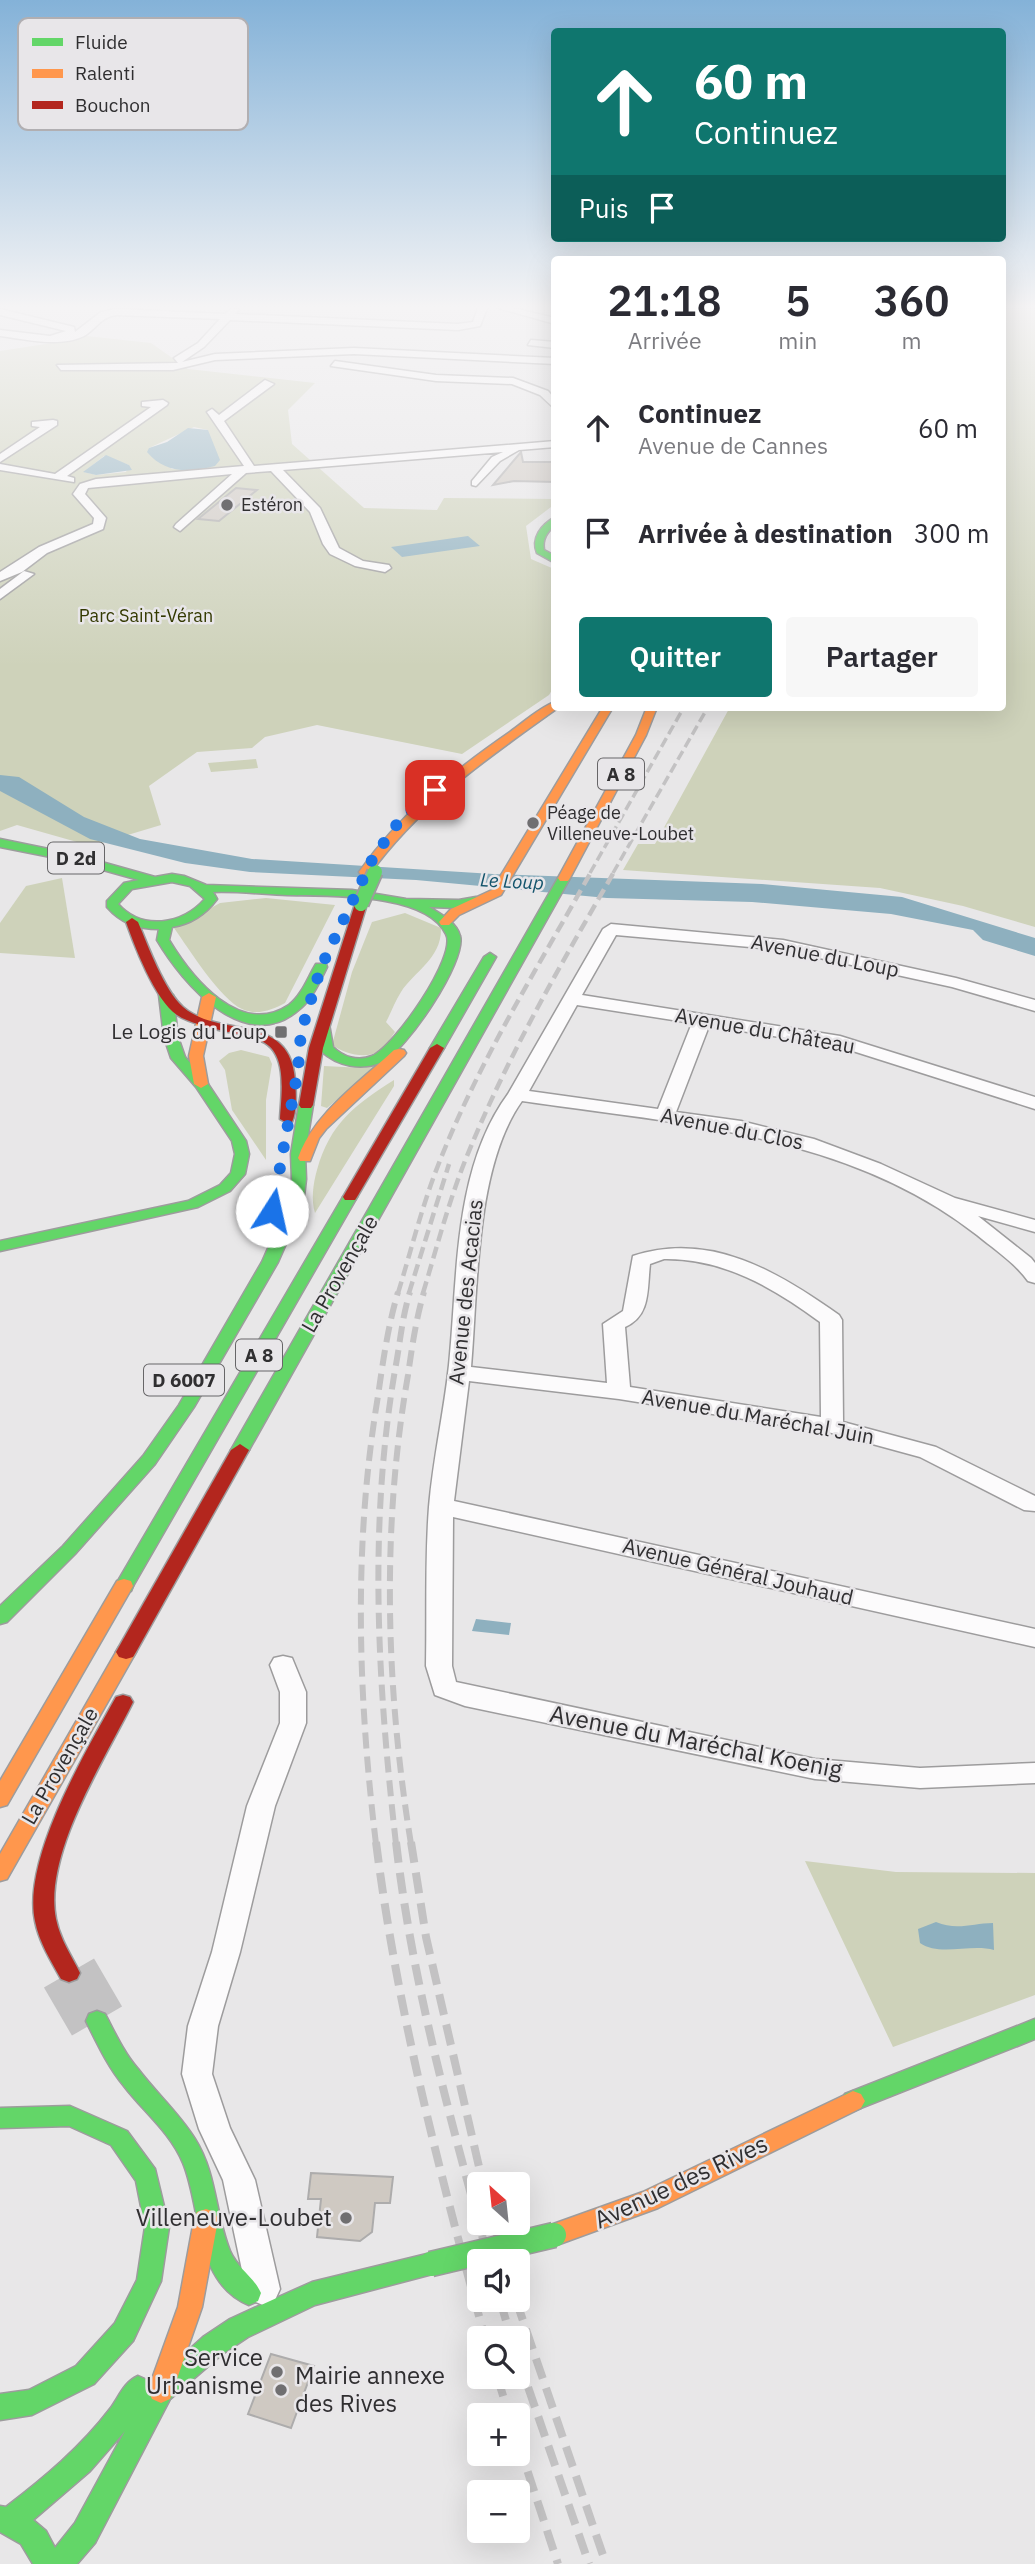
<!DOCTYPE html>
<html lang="fr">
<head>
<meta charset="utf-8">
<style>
  :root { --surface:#fff; --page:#f7f7f7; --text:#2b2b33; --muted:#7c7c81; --accent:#0f766e }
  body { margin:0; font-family:"IBM Plex Sans",sans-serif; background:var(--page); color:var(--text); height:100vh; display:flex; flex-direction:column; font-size:26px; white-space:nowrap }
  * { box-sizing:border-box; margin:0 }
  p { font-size:23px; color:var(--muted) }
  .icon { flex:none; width:38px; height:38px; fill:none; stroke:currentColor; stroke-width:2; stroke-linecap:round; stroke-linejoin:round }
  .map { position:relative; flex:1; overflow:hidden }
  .sheet { position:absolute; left:551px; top:256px; width:455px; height:455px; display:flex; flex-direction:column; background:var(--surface); border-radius:7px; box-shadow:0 7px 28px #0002 }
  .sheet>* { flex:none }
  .guide { position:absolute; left:551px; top:28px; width:455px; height:214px; border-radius:7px; box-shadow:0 7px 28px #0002; background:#0f766e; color:#fff; overflow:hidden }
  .needle { width:46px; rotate:333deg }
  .controls { position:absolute; left:467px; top:2172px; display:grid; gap:14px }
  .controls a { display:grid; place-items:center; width:63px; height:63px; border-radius:7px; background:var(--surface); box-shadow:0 7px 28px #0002; font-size:35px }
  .pin { position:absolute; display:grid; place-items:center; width:60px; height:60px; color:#fff; margin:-30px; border-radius:14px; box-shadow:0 4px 10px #0006 }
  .me { position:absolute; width:77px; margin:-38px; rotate:10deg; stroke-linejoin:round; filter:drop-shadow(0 0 5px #0008) }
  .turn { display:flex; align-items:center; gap:24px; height:147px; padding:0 28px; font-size:32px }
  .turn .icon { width:91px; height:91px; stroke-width:2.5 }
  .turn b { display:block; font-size:49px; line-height:60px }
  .then { display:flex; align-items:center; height:66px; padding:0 28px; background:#0003; gap:14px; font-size:26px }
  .eta { display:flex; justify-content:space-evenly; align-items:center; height:119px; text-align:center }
  .eta b { font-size:42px; font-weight:600; line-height:49px }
  .button { display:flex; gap:14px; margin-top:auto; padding:14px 28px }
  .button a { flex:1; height:80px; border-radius:7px; background:var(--accent); color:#fff; font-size:28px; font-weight:600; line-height:80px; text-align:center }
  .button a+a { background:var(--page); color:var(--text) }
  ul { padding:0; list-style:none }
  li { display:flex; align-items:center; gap:21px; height:105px; padding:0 28px }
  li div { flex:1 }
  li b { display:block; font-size:26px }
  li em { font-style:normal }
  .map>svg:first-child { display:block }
</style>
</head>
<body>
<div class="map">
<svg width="1035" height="2564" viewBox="0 0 1035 2564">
  <rect width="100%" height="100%" fill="#e8e7e8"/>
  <g fill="#ced2ba" fill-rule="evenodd">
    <path d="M1003 308H1035V927L963 906 880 888 623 870 638 844H655L730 707H1003Z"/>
    <path d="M77 335 151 343 188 369 315 383 288 410 292 444 364 508 437 510 444 498 555 499V504L526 526 531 559 554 569 555 685 549 695 462 754 317 725 265 737 252 748 197 752 149 786 161 825 91 846 17 825 0 831V351L59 342ZM194 427 208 430 214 466 172 469 149 448ZM104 456 129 465 126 472 96 475 84 472Z"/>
    <path d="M256 759 258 768 211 772 208 763Z"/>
    <path d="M62 878 75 958 0 953V923L26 886Z"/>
    <path d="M266 898 335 905 285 1003C272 1010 257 1016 242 1009 220 999 189 949 174 928L220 903Z"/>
    <path d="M405 913 441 928C442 958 415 971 401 992 395 1001 391 1013 386 1022L395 1032C391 1037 386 1047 381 1050 367 1060 345 1054 332 1045L352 972 372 922Z"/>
    <path d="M241 1050 269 1057 272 1064 266 1100V1160L232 1110 225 1070 219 1061 229 1053Z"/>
    <path d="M379 1064 327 1108 321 1106 324 1066 364 1068Z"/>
    <path d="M394 1080V1086L315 1213C311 1200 313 1184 317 1170 330 1123 355 1105 394 1080Z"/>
    <path d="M805 1861 896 1872 1035 1873V1995L893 2047Z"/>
  </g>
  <g fill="#8eb0bf">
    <path d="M188 428 208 430 220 460 215 466C189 473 164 473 147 452L149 448 167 442Z"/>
    <path d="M106 455 129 465 132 470 96 475 83 472Z"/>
    <path d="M468 536 480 546 402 557 391 547Z"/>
    <path d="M0 775 19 777 84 817 140 839 252 859 493 874 762 884 902 897 1035 938V956L983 940 973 930 891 914 752 902 607 898 416 880 250 872 185 863 90 839 0 791Z"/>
    <path d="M476 1619 511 1623 509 1635 472 1631Z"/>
    <path d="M936 1922C957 1931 973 1923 993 1923L994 1950C971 1943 940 1957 920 1943L918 1929Z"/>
  </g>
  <g fill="#cfc9c2" stroke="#adacac" stroke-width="2">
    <path d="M521 452 523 462H555V482L514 481 493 485Z"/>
    <path d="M236 488 257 490 219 521 198 519Z"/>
    <path d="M311 2173 393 2177 390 2203H375L372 2232 360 2241 317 2237 321 2199H308Z"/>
    <path d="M271 2354 314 2366 291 2428 248 2414Z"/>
  </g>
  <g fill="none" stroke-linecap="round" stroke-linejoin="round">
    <path stroke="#c3c2c3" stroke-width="58" stroke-dasharray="58 29" stroke-linecap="butt" d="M69 1973 97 2021"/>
    <defs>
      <g id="street">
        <path d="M232 308 239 310 235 314 458 324 473 322 478 308H487L480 326 458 330 230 320 204 347 182 362 215 354 354 348 555 358V364L354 354 215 360 173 370H61L57 365 178 363 174 358 198 343 220 319 116 315C101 317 96 329 84 336 60 348 25 339 0 336V330L50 336 66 331 0 315V309L74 327 75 332 101 312 116 309 225 314Z"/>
        <path d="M498 308H513L555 318V324Z"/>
        <path d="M531 340 555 342V348L528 345Z"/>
        <path d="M335 361 436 375 513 378 548 391 555 399V409L540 395 512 384 436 381 331 366Z"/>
        <path d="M265 380 274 384 224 421 254 466 555 441V447L519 450 500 461 476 486 472 485V481L492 457 503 452 283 470 320 508 339 548 363 561 389 565 391 568 385 572 355 566 330 554 323 544 310 512 271 471 246 473 180 531 174 527 176 524 232 474 88 488 85 494 106 518 103 529 47 553 22 572 0 581V572L39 547 93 524 94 518 73 494 80 484 96 479 244 466 207 412 212 409 219 415Z"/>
        <path d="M163 400 168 403 167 405 67 476 74 478V482L0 470V464L55 474 151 407 142 406V402Z"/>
        <path d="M53 420 57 421V425L0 462V454L40 427 32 426V422Z"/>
        <path d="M24 571 34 574 0 599V589Z"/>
        <path d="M611 924 783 940 956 978 1035 1000V1011L952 987 783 950 616 935 582 995 840 1036 1035 1097V1109L837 1046 709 1026 676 1112 741 1121 814 1139 881 1164 955 1198 1035 1220V1232L978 1216 1031 1258 1035 1263V1283L1028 1281C1014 1262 995 1250 977 1235 847 1133 679 1124 522 1101 475 1167 478 1288 471 1367L607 1383 603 1324 623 1311 633 1256C710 1231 777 1271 839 1315L842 1320 843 1422 936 1447 1035 1496V1511L1024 1510 920 1457 832 1433 619 1399 469 1381 454 1501 1035 1629V1647L453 1517 452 1666 456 1682 815 1759 920 1768 1035 1763V1783L920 1788 815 1779 465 1706 435 1695 426 1666C427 1613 425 1559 429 1507 433 1459 444 1412 449 1365 458 1276 453 1169 508 1094L603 929ZM577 1005 692 1023 658 1109 529 1091ZM664 1259C723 1258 774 1288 820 1322L821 1417 630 1387 625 1327C651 1316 647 1289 650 1264Z"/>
        <path d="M283 1656 292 1658 306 1692V1723L275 1806 240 1952 218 2026 212 2074 230 2128 255 2180 280 2289 275 2300 263 2305 251 2300 246 2289 223 2180 199 2129 182 2074 188 2026 212 1952 247 1806 280 1723V1692L270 1665 274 1658Z"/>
      </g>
      <g id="fast">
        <path d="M555 517V525C547 532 542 539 544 550L555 556V563L537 553C531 538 541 525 555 517Z"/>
        <path d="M0 839 73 854 155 877 172 874 184 876 206 885 352 890 406 899 459 900 476 897 482 901 480 904 459 908 429 907C441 914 457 923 460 936 467 961 405 1052 382 1062 361 1071 337 1066 321 1051L317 1027 319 1024H329L333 1047C343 1057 358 1062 372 1056 394 1047 458 956 446 934 426 892 327 896 287 895 262 894 238 891 213 892L217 899C205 915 191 924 172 927L169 940C192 978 240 1038 289 1005 302 995 308 977 316 964H326L327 967C320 981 313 997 301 1008 246 1058 183 984 157 940L159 929C137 929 121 923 107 907V901L124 883 139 880 71 861 0 847ZM172 882 190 886 205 899C182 925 142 931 118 904L132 889Z"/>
        <path d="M564 874 570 878 249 1450 246 1454H234L231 1450 558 878Z"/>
        <path d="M490 953 496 957 444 1048 442 1051H432L430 1048 484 957Z"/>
        <path d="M166 991 173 995 178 1037 185 1057 206 1081 246 1141 249 1154 245 1174 230 1191 198 1207 0 1251V1241L188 1201 220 1185 231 1173 235 1154 232 1141 196 1087 171 1058 164 1037 159 995Z"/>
        <path d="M306 1101 313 1105 305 1154 306 1179 303 1205 278 1262 194 1407 155 1464 75 1554 7 1622 0 1624V1606L63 1546 143 1456 179 1405 262 1262 287 1205 292 1179 291 1154 299 1105Z"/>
        <path d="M350 1193 357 1197 133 1586 131 1591H117L115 1586 343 1197Z"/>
        <path d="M97 2011 105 2014C115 2033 124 2053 138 2069 156 2093 179 2113 195 2139 217 2174 215 2214 230 2251 237 2268 254 2277 261 2293L258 2301 249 2305C194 2283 202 2208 183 2163 171 2133 143 2111 124 2086 108 2067 97 2043 86 2021L89 2014Z"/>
        <path d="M1035 2019V2039L853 2111 845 2108 841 2101 845 2094Z"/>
        <path d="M70 2106 127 2131 155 2169 169 2227 161 2281 133 2341 94 2384 32 2415 0 2420V2394L29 2390 76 2366 115 2323 137 2280 145 2227 136 2181 111 2145 69 2126 0 2128V2108Z"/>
        <path d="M431 2253 440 2256 443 2264 440 2272 315 2305 248 2337 221 2355 170 2399 95 2543 77 2564H33L21 2544 0 2532V2506L6 2507C44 2478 81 2447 110 2409 119 2397 124 2382 138 2376L147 2380 149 2386 203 2337 230 2319 312 2282ZM125 2431 75 2523 55 2548 46 2531 33 2520 90 2471Z"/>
      </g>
      <g id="slow">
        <path d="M555 702V707H559C489 757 420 804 369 875H361L359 872C400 814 452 772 510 732 524 722 539 708 555 702Z"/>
        <path d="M603 707H613L501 895 459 915 449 925H441L439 922 451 909 492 890Z"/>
        <path d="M647 707H657L646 735 570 878 568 881H560L558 878 636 735Z"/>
        <path d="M209 993 216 997 203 1056 208 1084 201 1088 194 1084 189 1056 202 997Z"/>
        <path d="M399 1049 404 1050 406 1053 404 1056 326 1129 319 1138 310 1161H300L298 1158C314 1113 360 1082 394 1050Z"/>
        <path d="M124 1579 131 1581 133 1586 7 1805 0 1807V1781L117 1581Z"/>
        <path d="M126 1645 133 1647 136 1652 7 1879 0 1881V1854L119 1647Z"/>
        <path d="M853 2091 861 2094 865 2101 861 2108 658 2208 554 2246 545 2243 542 2235 545 2227 643 2192Z"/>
        <path d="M206 2209 215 2212 218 2220 202 2307 170 2399 161 2403 152 2399 148 2390 178 2307 194 2220 197 2212Z"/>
      </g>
      <g id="jam">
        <path d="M361 900 367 904 323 1048 313 1105 311 1108H301L299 1105 309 1048 355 904Z"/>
        <path d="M132 918 138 922C148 946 164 990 183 1007 220 1039 290 1012 295 1080 296 1092 297 1111 292 1122L287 1123 280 1119C281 1097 288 1057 265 1043 251 1035 223 1032 208 1027 198 1024 186 1021 177 1015 155 1000 135 947 126 922Z"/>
        <path d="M437 1044 444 1048 357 1197 355 1200H345L343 1197 430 1048Z"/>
        <path d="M240 1444 249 1450 136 1652 133 1657 126 1659 119 1657 116 1652 231 1450Z"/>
        <path d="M123 1695 130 1697 133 1702C105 1759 43 1854 56 1919 60 1939 71 1955 80 1973L77 1979 69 1982 61 1979C51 1961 39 1942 35 1921 22 1859 86 1751 116 1697Z"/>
      </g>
    </defs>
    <use href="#street" stroke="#9d9c9d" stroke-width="3"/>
    <use href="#fast" stroke="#9d9c9d" stroke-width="3"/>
    <use href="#slow" stroke="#9d9c9d" stroke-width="3"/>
    <use href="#jam" stroke="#9d9c9d" stroke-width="3"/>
    <use href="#street" fill="#fcfbfc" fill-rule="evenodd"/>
    <use href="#fast" fill="#63d668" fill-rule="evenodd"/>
    <use href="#slow" fill="#ff974d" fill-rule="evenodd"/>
    <use href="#jam" fill="#b3261e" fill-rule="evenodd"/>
    <g stroke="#c3c2c3" stroke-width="3.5" stroke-dasharray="10 4.5" stroke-linecap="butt">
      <path d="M590 873 684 707"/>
      <path d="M613 873 708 707"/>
    </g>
    <g stroke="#c3c2c3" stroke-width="4.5" stroke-dasharray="12 6" stroke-linecap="butt">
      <path d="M398 1293C410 1254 420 1214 434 1176 474 1069 536 971 591 872"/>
      <path d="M409 1293 449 1164"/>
      <path d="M423 1293C437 1247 449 1200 467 1156 507 1057 561 964 614 872"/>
    </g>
    <g stroke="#c3c2c3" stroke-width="6" stroke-dasharray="16 8" stroke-linecap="butt">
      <path d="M376 1844C358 1695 353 1545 378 1396 383 1361 388 1326 398 1292"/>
      <path d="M396 1844C378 1685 368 1528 395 1370 400 1344 402 1317 410 1292"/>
      <path d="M411 1844C386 1690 381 1529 408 1375 412 1347 416 1319 424 1292"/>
    </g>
    <g stroke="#c3c2c3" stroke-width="8" stroke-dasharray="21 10" stroke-linecap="butt">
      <path d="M376 1842C397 2011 440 2174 485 2338"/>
      <path d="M396 1842C412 1984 452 2124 489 2261"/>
      <path d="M411 1842 426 1937 483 2184"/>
      <path d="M493 2222 505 2261"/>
      <path d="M500 2300 511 2338"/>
      <path d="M516 2300 606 2564"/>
      <path d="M518 2358 589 2564"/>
      <path d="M497 2376 509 2415"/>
      <path d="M518 2442 558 2564"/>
    </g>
    <defs>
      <path id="fast-bridge-far1" d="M361 904 375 872"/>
      <path id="fast-bridge" d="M431 2264 554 2235"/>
    </defs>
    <use href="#fast-bridge-far1" stroke="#9d9c9d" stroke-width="18" stroke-linecap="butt"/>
    <use href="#fast-bridge" stroke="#9d9c9d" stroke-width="27" stroke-linecap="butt"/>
    <use href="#fast-bridge-far1" stroke="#63d668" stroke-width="14"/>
    <use href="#fast-bridge" stroke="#63d668" stroke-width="24"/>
  </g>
  <linearGradient id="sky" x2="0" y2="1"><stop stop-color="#84b2d8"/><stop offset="0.46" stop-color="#f5f4f5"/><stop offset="1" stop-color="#f5f4f5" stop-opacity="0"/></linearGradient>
  <rect width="1035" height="667" fill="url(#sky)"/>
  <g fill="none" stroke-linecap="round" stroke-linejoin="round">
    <path stroke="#1a73e8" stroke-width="12" stroke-dasharray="0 21.6" d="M272 1211 298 1070 301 1032 321 967 373 858 400 820 435 790"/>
  </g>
  <g fill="#706f71" stroke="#e8e6e9" stroke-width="2.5">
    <circle cx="227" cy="505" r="7"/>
    <circle cx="533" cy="823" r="7"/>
    <rect x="274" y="1025" width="14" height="14" rx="3.5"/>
    <circle cx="346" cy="2218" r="7"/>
    <circle cx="277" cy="2372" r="7"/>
    <circle cx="281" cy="2390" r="7"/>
  </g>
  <g text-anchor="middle" stroke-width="5" stroke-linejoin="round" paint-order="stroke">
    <g font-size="18" fill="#302f31" stroke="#e8e6e9" text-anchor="start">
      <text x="241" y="511">Estéron</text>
      <text x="547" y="819">Péage de<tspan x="547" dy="21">Villeneuve-Loubet</tspan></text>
    </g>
    <g font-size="18" fill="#333901" stroke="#e8e6e9">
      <text x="146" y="622">Parc Saint-Véran</text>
    </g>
    <g fill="#e8e6e9" stroke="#676668" stroke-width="2">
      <rect x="598" y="758.5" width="46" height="31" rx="5"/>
      <rect x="48" y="842.5" width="56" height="31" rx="5"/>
      <rect x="236" y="1339.5" width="46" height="31" rx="5"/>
      <rect x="144" y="1364.5" width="80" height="31" rx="5"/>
    </g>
    <g font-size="19" font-weight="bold" fill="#302f31">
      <text x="621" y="781">A 8</text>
      <text x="76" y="865">D 2d</text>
      <text x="259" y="1362">A 8</text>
      <text x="184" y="1387">D 6007</text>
    </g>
    <g font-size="19" font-style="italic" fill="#13546c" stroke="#e8e6e9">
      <text transform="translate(512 881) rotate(3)" y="7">Le Loup</text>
    </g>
    <g font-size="21" fill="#302f31" stroke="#e8e6e9">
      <text transform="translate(825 956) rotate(11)" y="7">Avenue du Loup</text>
      <text transform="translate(765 1031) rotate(10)" y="7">Avenue du Château</text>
      <text transform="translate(732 1129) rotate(11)" y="7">Avenue du Clos</text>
      <text transform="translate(340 1274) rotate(-60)" y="7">La Provençale</text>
      <text transform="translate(466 1292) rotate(-84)" y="7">Avenue des Acacias</text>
      <text transform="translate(758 1417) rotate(10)" y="7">Avenue du Maréchal Juin</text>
      <text transform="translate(738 1572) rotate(13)" y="7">Avenue Général Jouhaud</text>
      <text transform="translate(60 1766) rotate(-60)" y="7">La Provençale</text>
    </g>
    <g font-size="21" fill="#302f31" stroke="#e8e6e9" text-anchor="end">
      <text x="267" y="1039">Le Logis du Loup</text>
    </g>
    <g font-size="24" fill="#302f31" stroke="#e8e6e9">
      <text transform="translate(696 1742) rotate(11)" y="8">Avenue du Maréchal Koenig</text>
      <text transform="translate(681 2182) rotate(-25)" y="8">Avenue des Rives</text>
    </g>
    <g font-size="24" fill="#302f31" stroke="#e8e6e9" text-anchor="end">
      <text x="332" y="2226">Villeneuve-Loubet</text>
      <text x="263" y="2366">Service<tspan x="263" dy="28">Urbanisme</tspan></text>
      <text x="295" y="2384" text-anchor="start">Mairie annexe<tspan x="295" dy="28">des Rives</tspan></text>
    </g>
  </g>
  <rect x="18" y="18" width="230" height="112" rx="10" fill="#e8e6e9" stroke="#b1afb2" stroke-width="2"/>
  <rect x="32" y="38" width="31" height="8" fill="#63d668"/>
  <rect x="32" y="69" width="31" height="9" fill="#ff974d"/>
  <rect x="32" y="101" width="31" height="8" fill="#b3261e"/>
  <g font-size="19" fill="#302f31">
    <text x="75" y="49">Fluide</text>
    <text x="75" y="80">Ralenti</text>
    <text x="75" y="112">Bouchon</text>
  </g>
</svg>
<div class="controls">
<a><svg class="needle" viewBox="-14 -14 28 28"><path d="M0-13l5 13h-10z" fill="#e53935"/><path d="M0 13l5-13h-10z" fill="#7c7c81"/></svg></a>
<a><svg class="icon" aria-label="sound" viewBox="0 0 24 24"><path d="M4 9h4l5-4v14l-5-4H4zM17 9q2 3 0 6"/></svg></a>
<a><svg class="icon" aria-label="search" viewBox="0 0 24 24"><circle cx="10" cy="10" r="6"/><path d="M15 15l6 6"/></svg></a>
<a>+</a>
<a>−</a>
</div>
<div class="pin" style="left:435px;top:790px;background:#d93025"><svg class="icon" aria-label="arrive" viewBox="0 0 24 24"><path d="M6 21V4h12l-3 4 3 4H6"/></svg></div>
<svg class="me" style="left:272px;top:1211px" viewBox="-20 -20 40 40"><circle r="19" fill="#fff"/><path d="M0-13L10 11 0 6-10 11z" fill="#1a73e8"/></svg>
<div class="guide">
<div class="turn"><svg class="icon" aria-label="ahead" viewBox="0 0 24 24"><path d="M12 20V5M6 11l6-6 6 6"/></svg><div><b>60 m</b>Continuez</div></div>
<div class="then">Puis<svg class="icon" aria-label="arrive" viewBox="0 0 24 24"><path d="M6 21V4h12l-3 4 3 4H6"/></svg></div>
</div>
<section class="sheet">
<div class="eta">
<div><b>21:18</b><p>Arrivée</p></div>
<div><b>5</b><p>min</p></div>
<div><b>360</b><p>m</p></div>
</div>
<ul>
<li><svg class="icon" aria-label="ahead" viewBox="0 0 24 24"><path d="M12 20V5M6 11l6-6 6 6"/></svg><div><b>Continuez</b><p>Avenue de Cannes</p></div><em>60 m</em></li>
<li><svg class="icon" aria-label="arrive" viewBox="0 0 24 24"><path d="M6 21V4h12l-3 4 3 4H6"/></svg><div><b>Arrivée à destination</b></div><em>300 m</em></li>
</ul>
<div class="button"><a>Quitter</a><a>Partager</a></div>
</section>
</div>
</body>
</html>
